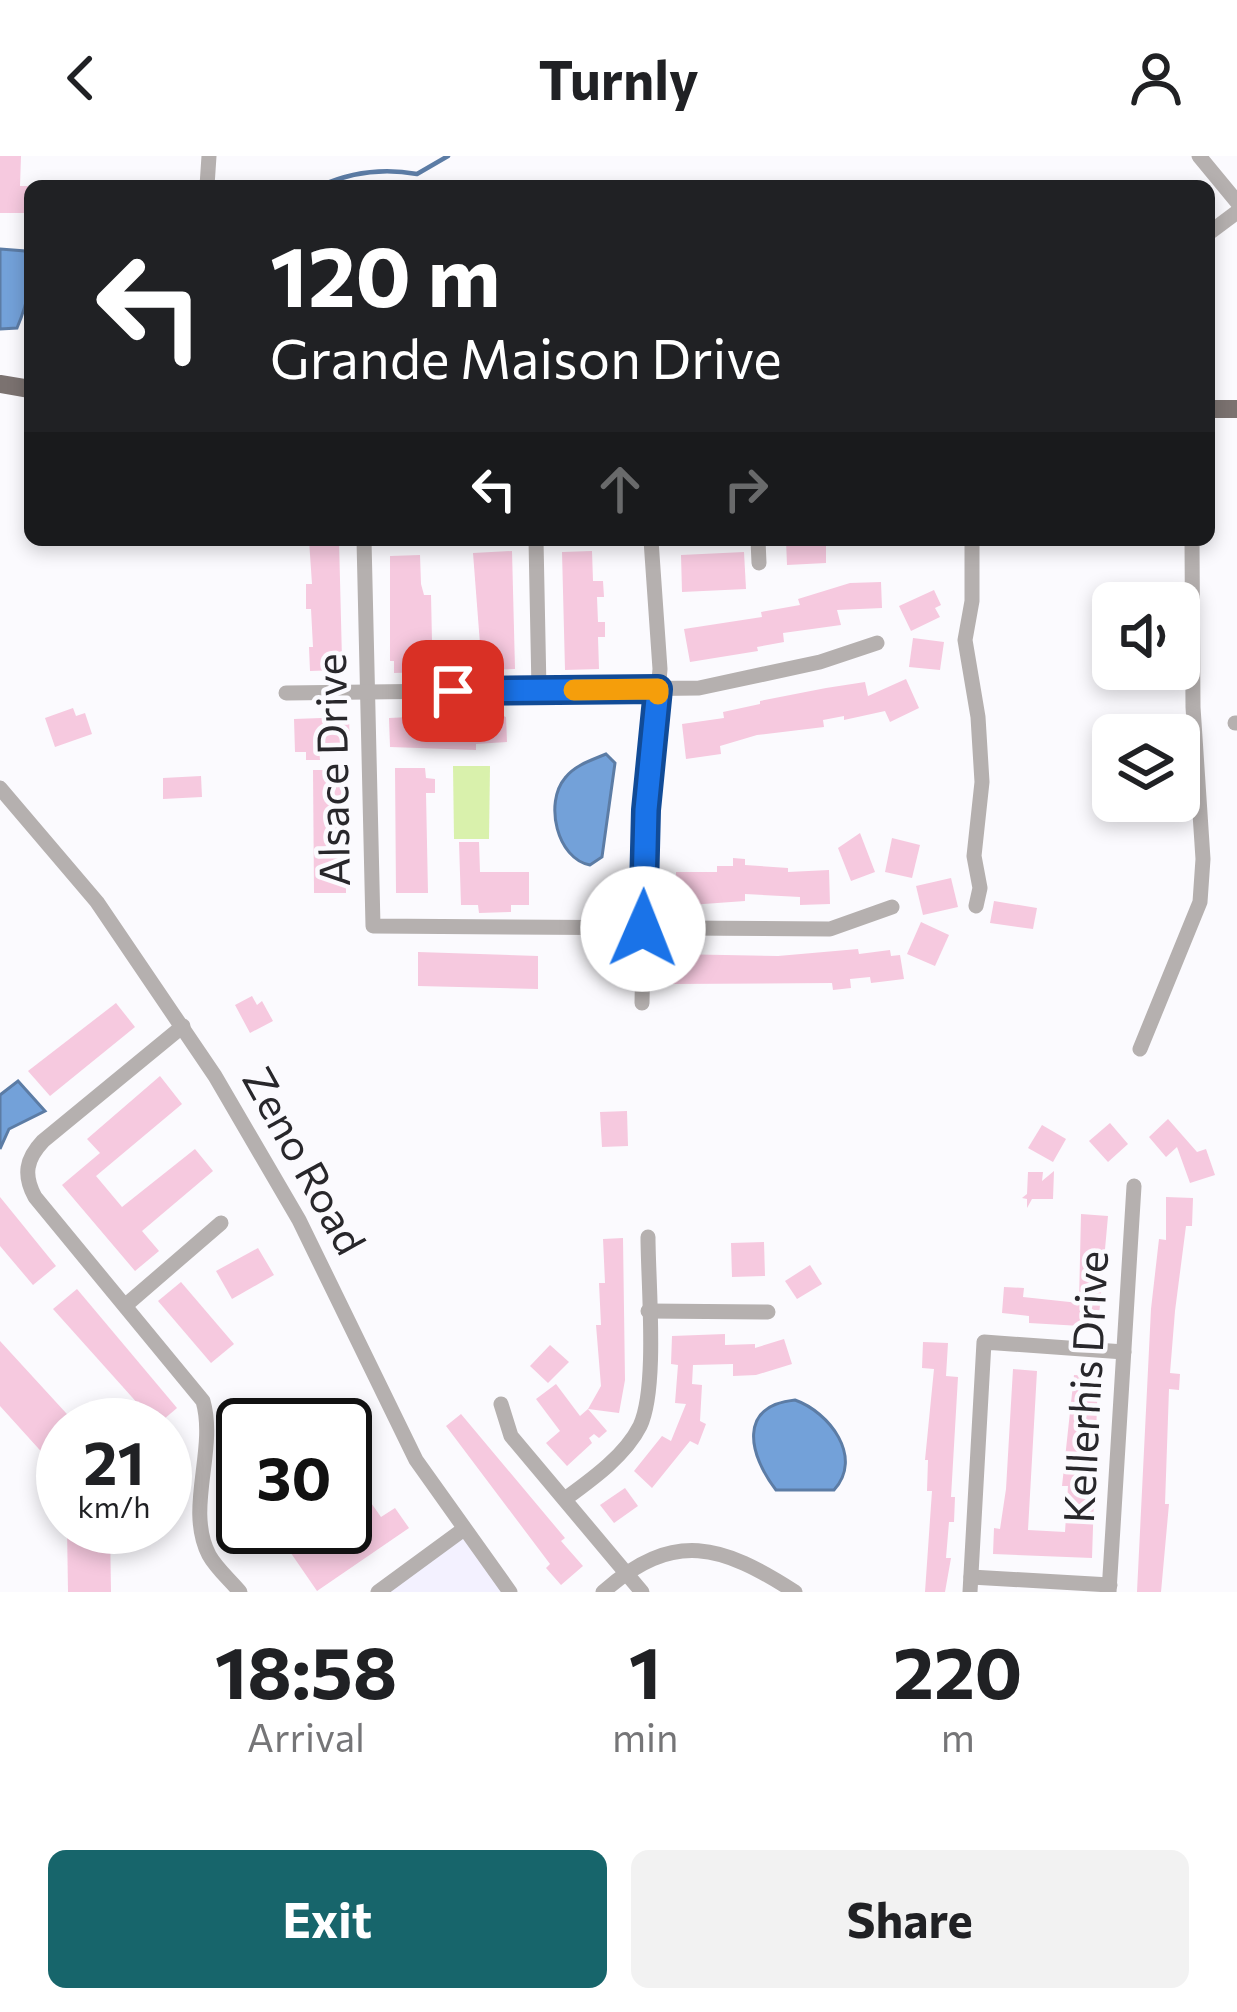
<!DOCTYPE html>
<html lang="en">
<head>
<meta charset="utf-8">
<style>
  :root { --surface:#fff; --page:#f2f2f2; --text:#202124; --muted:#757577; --accent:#17656b }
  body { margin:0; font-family:Commissioner,sans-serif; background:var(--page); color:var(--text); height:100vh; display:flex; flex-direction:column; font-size:45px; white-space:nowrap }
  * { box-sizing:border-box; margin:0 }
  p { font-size:39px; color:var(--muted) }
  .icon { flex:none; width:66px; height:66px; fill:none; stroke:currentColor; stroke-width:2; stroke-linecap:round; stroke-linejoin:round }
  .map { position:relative; height:1436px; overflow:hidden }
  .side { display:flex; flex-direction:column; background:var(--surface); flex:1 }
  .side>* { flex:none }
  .top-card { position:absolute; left:24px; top:24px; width:1191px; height:366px; border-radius:18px; box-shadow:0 6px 18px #0003; background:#202124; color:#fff; overflow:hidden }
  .fabs { position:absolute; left:1092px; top:426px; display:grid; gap:24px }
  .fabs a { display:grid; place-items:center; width:108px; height:108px; border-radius:18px; background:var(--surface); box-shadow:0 6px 18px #0003; font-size:60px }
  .speed { position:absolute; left:36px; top:1242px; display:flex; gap:24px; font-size:60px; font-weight:700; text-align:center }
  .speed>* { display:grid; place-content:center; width:156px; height:156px; border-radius:50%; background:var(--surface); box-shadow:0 6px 18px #0003; line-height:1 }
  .speed small { font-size:30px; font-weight:400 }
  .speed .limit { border:6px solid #111; border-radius:18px; background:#fff; color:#111 }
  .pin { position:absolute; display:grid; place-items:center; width:102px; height:102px; color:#fff; margin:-51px; border-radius:24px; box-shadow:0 6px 18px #0006 }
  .me { position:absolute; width:132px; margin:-66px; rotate:1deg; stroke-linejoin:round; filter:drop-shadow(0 0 9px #0008) }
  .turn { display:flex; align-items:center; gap:42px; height:252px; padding:0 48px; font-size:54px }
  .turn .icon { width:156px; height:156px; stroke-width:2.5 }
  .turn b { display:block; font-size:84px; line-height:102px }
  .lanes { display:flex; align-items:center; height:114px; padding:0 48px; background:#0003; justify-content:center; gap:60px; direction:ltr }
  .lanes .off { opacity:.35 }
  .eta { display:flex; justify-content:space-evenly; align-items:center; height:204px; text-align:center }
  .eta b { font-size:72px; font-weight:700; line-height:84px }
  .action { display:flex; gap:24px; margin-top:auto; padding:24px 48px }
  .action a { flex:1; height:138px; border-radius:18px; background:var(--accent); color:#fff; font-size:48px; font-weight:700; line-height:138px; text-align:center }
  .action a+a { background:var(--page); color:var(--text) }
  header { display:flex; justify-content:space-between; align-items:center; height:156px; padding:0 48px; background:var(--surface); font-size:54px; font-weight:700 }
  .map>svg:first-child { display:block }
</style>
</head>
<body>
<header><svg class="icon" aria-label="back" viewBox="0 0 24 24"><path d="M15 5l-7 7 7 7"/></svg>Turnly<svg class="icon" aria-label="person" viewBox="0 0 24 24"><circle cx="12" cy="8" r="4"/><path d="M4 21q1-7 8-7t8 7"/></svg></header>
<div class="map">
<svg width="1237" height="1436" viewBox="0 0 1237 1436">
  <rect width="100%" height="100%" fill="#fbfafe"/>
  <path fill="#f3f1ff" d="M464 1373 510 1436H378Z"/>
  <path fill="#d9f1ac" d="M453 610H490L489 683H454Z"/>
  <g fill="#73a1d9" stroke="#5c7ca5" stroke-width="3">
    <path d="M0 93 25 95C32 126 29 144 17 172L0 173Z"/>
    <path d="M606 598 615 607 602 701 590 709C557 703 544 647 565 622 575 609 592 604 606 598Z"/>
    <path d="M18 925 45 955 9 973 0 993V939Z"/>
    <path d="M795 1244C829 1256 864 1301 834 1334H776C749 1299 737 1250 795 1244Z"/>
  </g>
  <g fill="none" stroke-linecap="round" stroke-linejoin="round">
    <path stroke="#5c7ca5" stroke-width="4.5" d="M320 30C351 16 384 12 417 18L448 0"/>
  </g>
  <g fill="#f6c9df">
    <path d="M0 0H21L20 30H28L27 57H0Z"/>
    <path d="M309 384H339L342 504H337L338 514 310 515 309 491H313L311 453H306V428H312Z"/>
    <path d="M786 384H826V407L787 409Z"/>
    <path d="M512 395 515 513 482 514 473 397Z"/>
    <path d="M592 395 593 425H603L604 441H597L598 466H605V481H598L599 513 565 514 562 396Z"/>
    <path d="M744 396 746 433 682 436 681 399Z"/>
    <path d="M420 399 421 428 424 439H431L432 485H426L427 516 394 517V505H390V400Z"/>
    <path d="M881 426 882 452 837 454 841 469 783 477 784 486 757 491 758 495 690 506 684 473 762 461 761 456 800 449 798 443 850 427Z"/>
    <path d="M934 434 941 449 935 452 940 461 911 475 899 450Z"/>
    <path d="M913 482 944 486 940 514 909 511Z"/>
    <path d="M906 523 919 552 890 566 885 555 844 564V560L823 564 824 571 757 579 720 590 721 598 686 603 682 568 724 562 723 556 760 548V545L826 532 865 526 868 540Z"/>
    <path d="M73 552 76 560 85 557 92 578 55 591 45 562Z"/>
    <path d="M496 557 506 561 507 586 476 588V594L390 591 389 562Z"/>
    <path d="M349 561 350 592 319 593 320 604H306V596H295L294 563Z"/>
    <path d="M395 612H425L426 622 435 623V637H426L428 737H396Z"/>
    <path d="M313 614H346V737H314Z"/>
    <path d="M201 620 202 641 163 643V622Z"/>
    <path d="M860 677 875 716 851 725 838 692Z"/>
    <path d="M892 682 920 689 912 722 885 716Z"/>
    <path d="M459 686H479L480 716H529V749H511V756L479 757 478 749H461Z"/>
    <path d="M733 702 745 703V709L788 712V716L829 714 830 748 800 749V741L745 738V745L676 750V716H717V710H733Z"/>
    <path d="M951 722 958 751 923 759 916 730Z"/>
    <path d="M994 745 1037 752 1033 773 990 767Z"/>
    <path d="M921 766 949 779 935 810 907 798Z"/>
    <path d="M858 793 859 798 890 794 891 800 900 799 904 823 871 827 870 821 850 823 851 832 833 834 832 827 673 828 672 798 778 800Z"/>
    <path d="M418 796 538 800V833L418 830Z"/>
    <path d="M252 840 257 849 262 845 273 865 250 877 235 849Z"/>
    <path d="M116 847 135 871 50 940 28 915Z"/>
    <path d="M160 920 182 948 96 1020 122 1051 195 993 213 1015 142 1075 159 1095 135 1115 62 1029 100 997 87 983Z"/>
    <path d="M627 955 628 990 602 991 600 956Z"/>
    <path d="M1168 963 1197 996 1206 993 1215 1019 1190 1027 1177 991 1166 1001 1149 981Z"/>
    <path d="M1110 967 1128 988 1108 1006 1089 985Z"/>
    <path d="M1042 969 1066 983 1053 1006 1028 992Z"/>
    <path d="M1054 1015 1053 1043H1032L1027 1052V1043L1022 1042 1027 1038 1028 1016H1043L1042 1025Z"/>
    <path d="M0 1041 56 1110 33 1129 0 1090Z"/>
    <path d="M1166 1041 1193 1042 1192 1070H1186L1175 1155 1170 1217 1180 1218 1179 1234 1169 1233 1165 1348H1169L1161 1436H1137L1151 1153 1159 1083 1166 1084Z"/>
    <path d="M1081 1058 1108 1060 1098 1171 1029 1167V1160L1002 1157 1004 1131 1024 1132 1023 1141 1079 1147Z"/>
    <path d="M623 1082 625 1224 619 1257 588 1253 601 1230 596 1169H601L599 1127H605L603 1083Z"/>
    <path d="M764 1086 765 1120 732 1121 731 1087Z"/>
    <path d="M258 1092 274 1119 232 1143 216 1115Z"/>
    <path d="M810 1109 822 1128 797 1143 785 1125Z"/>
    <path d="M181 1126 234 1188 211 1207 158 1145Z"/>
    <path d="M77 1133 177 1252 157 1269 53 1153Z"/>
    <path d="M725 1178V1189L755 1188V1192L784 1183 792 1208 756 1219 733 1220V1208L693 1209 692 1228 702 1229 700 1265 706 1268 698 1289 690 1285 652 1332 634 1315 662 1280 671 1285 686 1248 675 1247 678 1209 671 1208 672 1180Z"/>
    <path d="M0 1185 77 1269H63V1308L57 1313 0 1250Z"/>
    <path d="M923 1186 948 1187 946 1220 958 1221 951 1341H955L954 1366H949L946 1402H951L945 1436H925L932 1335H927L928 1304H925L934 1213 922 1212Z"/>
    <path d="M550 1189 569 1206 548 1227 530 1210Z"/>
    <path d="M1013 1213 1037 1215 1028 1374 1065 1376 1068 1330H1062L1074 1219 1098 1220 1092 1402 993 1398 994 1372 1000 1373 1006 1333Z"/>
    <path d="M556 1228 580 1260 588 1253 607 1275 599 1282 594 1278 589 1282 592 1287 567 1310 546 1287 560 1275 536 1243Z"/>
    <path d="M461 1258 565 1382 561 1385 583 1410 561 1429 546 1412 550 1408 446 1270Z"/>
    <path d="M345 1310 381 1361 395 1352 409 1372 317 1435 273 1371H345Z"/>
    <path d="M625 1332 638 1350 614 1367 600 1349Z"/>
    <path d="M67 1371H110L111 1436H68Z"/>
  </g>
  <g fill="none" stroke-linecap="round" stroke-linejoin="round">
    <g stroke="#b5b0af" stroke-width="15">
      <path d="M1199 0 1237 46"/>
      <path d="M207 30 209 0"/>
      <path d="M1209 77 1237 56"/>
      <path d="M364 384 373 770 830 773 892 751"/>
      <path d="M536 384 539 534"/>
      <path d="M758 384 759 407"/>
      <path d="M972 384V445L965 484 978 561 982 626 974 700 980 732 976 750"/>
      <path d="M286 537 699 532 820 506 877 487"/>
      <path d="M1235 567H1237"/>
      <path d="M0 632 97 746 215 920 299 1064 416 1304 510 1436"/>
      <path d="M642 847 645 683 660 513 651 384"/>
      <path d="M183 870 43 985C26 1003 23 1019 35 1041L203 1245C217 1294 185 1353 209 1399 216 1412 230 1424 240 1436"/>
      <path d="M1140 893 1200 746 1203 703 1193 551 1192 384"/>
      <path d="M126 1149 221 1067"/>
      <path d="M648 1155 768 1156"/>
      <path d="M501 1248 511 1280 642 1436"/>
      <path d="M565 1343C591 1324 625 1300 640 1270 658 1232 648 1127 648 1081"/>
      <path d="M971 1421 1110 1429"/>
      <path d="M378 1436 464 1373"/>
      <path d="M603 1436C674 1373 722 1389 795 1436"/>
      <path d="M970 1436 984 1186 1124 1196"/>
      <path d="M1109 1436 1134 1030"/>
    </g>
    <g stroke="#7b7270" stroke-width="18">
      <path d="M0 228 30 233"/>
      <path d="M1209 253H1237"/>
    </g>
  </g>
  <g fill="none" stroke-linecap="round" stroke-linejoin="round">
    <defs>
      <path id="route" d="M453 535 658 533 646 654 643 773"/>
    </defs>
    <use href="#route" stroke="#114b97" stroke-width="30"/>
    <use href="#route" stroke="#1a73e8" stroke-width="21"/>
    <path stroke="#f59e0b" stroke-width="21" d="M574 534 658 533V538"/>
  </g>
  <g text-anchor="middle" stroke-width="9" stroke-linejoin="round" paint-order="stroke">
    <g font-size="42" fill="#28272b" stroke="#fbfafe">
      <text transform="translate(333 614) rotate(-91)" y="15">Alsace Drive</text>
      <text transform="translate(304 1005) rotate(61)" y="15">Zeno Road</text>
      <text transform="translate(1086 1231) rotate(-87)" y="15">Kellerhis Drive</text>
    </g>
  </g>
</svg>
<div class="fabs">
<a><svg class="icon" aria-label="sound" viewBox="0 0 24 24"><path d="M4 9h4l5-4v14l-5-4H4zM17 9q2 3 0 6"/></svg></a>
<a><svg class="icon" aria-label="layers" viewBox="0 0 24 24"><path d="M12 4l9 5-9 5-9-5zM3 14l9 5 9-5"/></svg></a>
</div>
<div class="speed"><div>21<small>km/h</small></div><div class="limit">30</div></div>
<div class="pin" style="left:453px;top:535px;background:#d93025"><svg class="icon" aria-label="arrive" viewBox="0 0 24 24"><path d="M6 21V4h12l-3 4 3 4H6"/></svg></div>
<svg class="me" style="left:643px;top:773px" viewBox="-20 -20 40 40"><circle r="19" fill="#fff"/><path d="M0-13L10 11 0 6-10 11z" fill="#1a73e8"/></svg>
<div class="top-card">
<div class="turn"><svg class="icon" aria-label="left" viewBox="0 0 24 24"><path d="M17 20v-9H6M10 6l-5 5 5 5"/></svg><div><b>120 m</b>Grande Maison Drive</div></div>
<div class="lanes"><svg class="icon" aria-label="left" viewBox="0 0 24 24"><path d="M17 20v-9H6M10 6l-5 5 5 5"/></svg><svg class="icon off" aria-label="ahead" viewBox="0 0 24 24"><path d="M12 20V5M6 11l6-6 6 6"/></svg><svg class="icon off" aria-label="right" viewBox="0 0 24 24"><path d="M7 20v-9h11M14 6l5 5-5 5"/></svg></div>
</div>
</div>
<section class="side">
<div class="eta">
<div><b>18:58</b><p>Arrival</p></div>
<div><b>1</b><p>min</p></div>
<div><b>220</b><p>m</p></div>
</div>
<div class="action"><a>Exit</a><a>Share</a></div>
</section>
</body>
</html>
